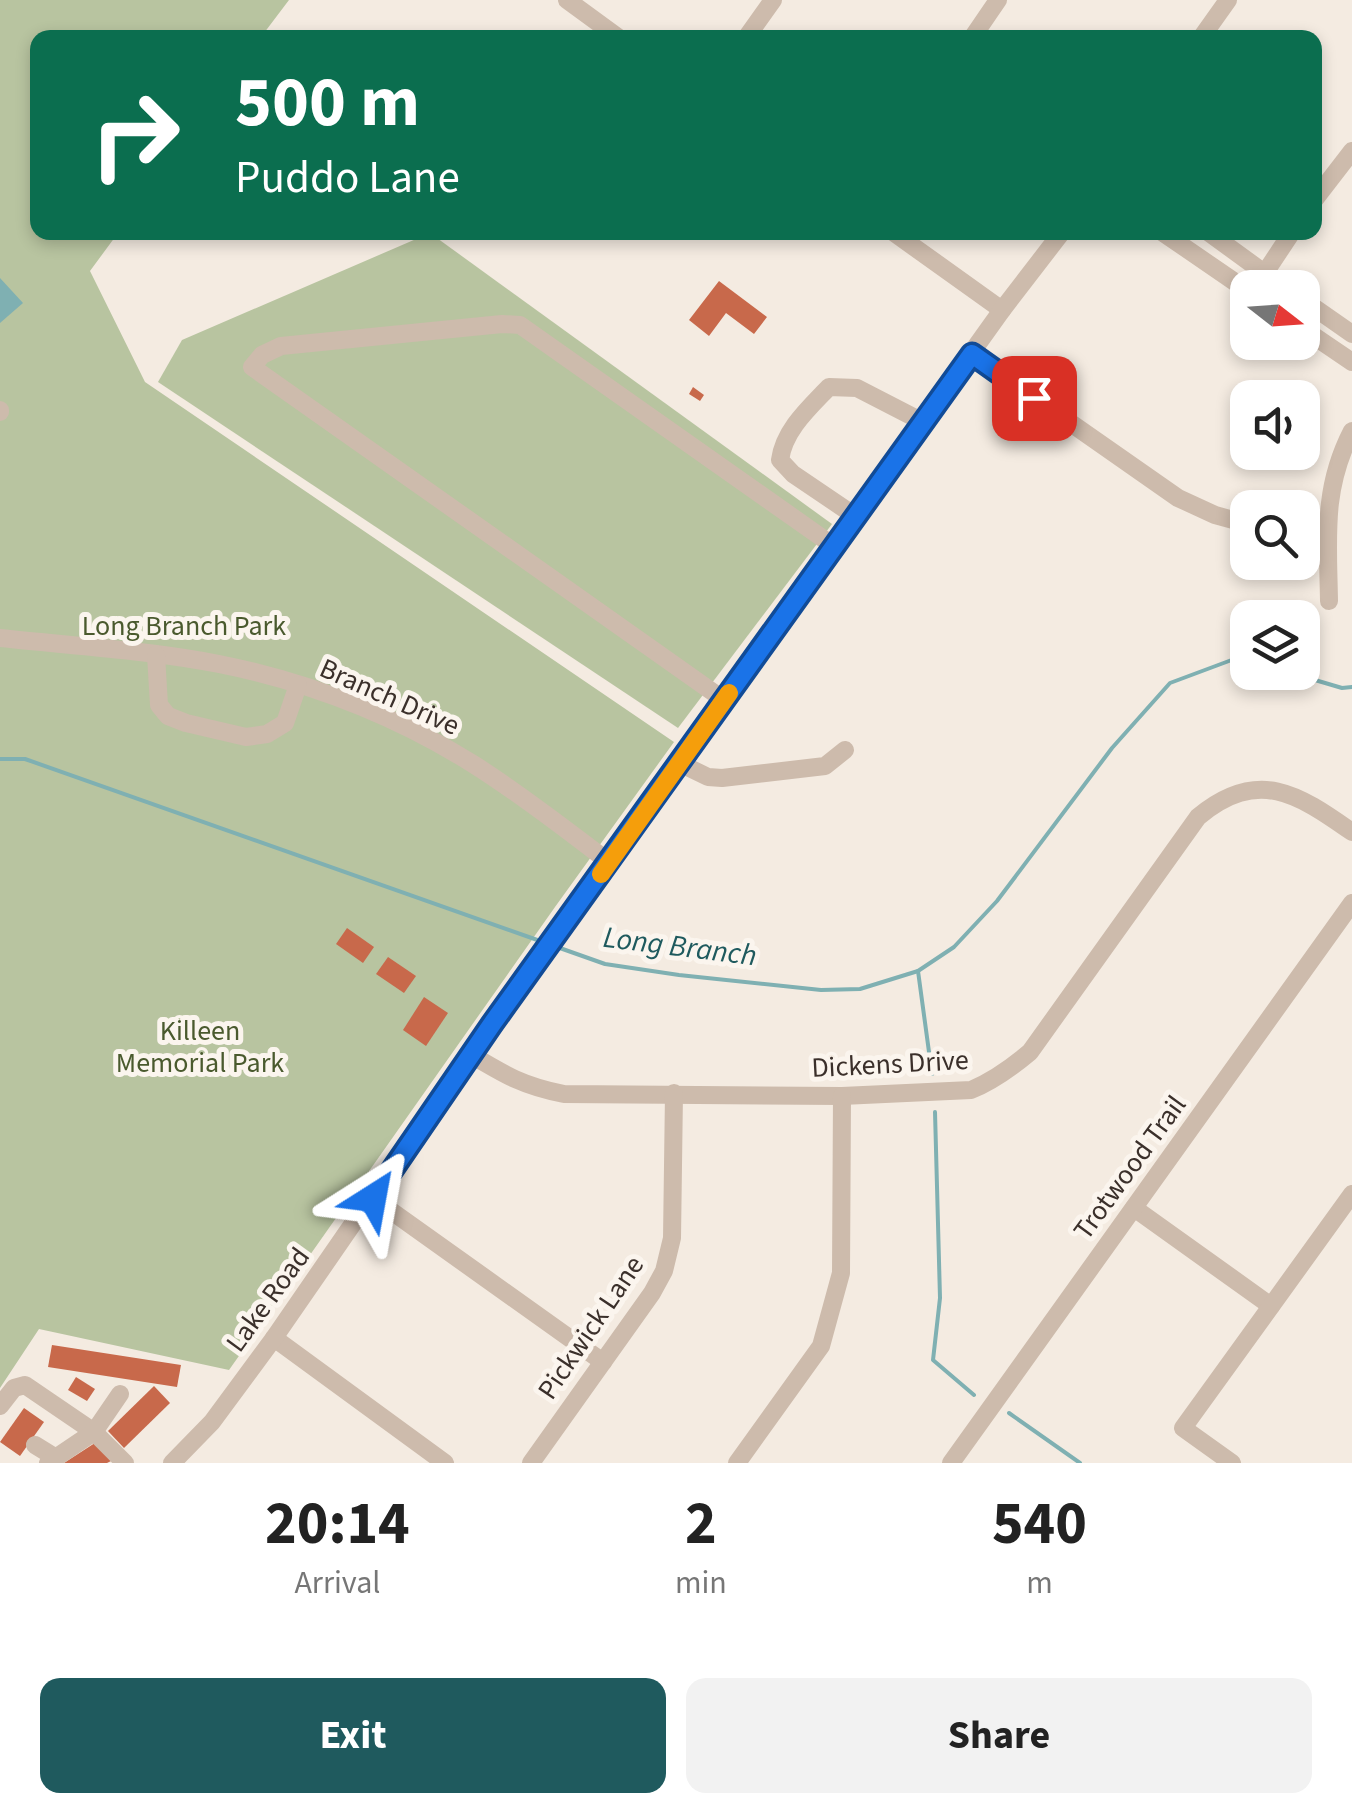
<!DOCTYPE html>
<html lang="en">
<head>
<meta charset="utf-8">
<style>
  :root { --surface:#fff; --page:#f2f2f2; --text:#222; --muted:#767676; --accent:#1f5a5e }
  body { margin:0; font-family:"Source Sans 3",sans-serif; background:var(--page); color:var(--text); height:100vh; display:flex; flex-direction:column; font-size:38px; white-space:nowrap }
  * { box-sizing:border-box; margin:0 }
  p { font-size:32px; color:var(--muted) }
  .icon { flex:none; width:55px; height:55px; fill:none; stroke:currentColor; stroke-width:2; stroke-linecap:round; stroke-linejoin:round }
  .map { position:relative; height:1463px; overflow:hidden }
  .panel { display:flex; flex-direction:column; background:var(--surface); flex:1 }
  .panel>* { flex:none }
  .top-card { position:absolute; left:30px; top:30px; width:1292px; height:210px; border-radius:20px; box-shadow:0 5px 15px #0003; background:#0b6e4f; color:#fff; overflow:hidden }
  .needle { width:65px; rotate:107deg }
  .fabs { position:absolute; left:1230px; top:270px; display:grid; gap:20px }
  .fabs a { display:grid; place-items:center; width:90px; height:90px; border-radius:20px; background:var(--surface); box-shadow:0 5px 15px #0003; font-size:50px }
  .pin { position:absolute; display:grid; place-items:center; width:85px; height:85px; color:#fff; margin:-42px; border-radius:20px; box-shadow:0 5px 15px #0006 }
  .me { position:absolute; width:110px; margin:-55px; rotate:34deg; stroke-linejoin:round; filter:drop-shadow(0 0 8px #0008) }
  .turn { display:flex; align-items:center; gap:35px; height:210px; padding:0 40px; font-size:45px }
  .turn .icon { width:130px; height:130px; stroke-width:2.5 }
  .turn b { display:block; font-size:70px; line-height:85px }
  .eta { display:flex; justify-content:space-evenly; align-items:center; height:170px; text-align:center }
  .eta b { font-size:60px; font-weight:700; line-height:70px }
  .button { display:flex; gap:20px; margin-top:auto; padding:20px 40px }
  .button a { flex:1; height:115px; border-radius:20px; background:var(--accent); color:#fff; font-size:40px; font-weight:700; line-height:115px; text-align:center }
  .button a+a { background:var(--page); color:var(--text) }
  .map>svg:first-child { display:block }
</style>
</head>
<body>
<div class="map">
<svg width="1352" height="1463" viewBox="0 0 1352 1463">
  <rect width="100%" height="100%" fill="#f4ebe1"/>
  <g fill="#b8c4a0">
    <path d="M0 0H289L261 37 38 38V232L118 233 90 271 145 382 674 742 555 907 229 1370 39 1329 0 1388Z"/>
    <path d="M430 233 832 524 678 728 158 382 182 340Z"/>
  </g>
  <path fill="#7fb0b2" d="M0 278 23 303 0 323Z"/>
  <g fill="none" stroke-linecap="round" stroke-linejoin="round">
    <g stroke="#7fb0b2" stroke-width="4">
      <path d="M1288 672 1342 688 1352 687"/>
      <path d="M0 759H25L543 942"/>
      <path d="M557 947 605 964 679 975 821 990 860 989 918 971 954 947 997 901 1112 748 1170 683 1237 658 1248 661"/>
      <path d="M918 971 932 1074"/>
      <path d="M935 1112 940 1298 933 1360 974 1395"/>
      <path d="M1009 1413 1080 1463"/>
    </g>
  </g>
  <g fill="#c8694b">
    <path d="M719 281 767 317 754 334 726 313 709 336 689 320Z"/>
    <path d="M693 387 704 395 700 401 689 394Z"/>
    <path d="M347 928 374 947 363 963 336 944Z"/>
    <path d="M388 957 416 976 404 993 376 974Z"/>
    <path d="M424 997 448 1013 426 1046 403 1030Z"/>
    <path d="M52 1345 181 1365 177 1387 48 1367Z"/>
    <path d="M76 1377 95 1389 87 1401 68 1390Z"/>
    <path d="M154 1386 170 1403 124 1448 108 1431Z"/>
    <path d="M24 1408 44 1422 20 1456 0 1442Z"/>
    <path d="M98 1441 111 1461 107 1463H64Z"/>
  </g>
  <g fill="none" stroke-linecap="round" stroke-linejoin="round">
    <g stroke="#cdbbac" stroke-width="18">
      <path d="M567 0 619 38"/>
      <path d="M746 38 773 0"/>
      <path d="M972 38 998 0"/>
      <path d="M1201 38 1228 0"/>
      <path d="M1315 199 1352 151"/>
      <path d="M893 232 1002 310"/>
      <path d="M1162 232 1248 291"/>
      <path d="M1208 232 1285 288"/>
      <path d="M1255 288 1292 232"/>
      <path d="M1302 299 1352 334"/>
      <path d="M1302 328 1352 362"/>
      <path d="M972 354 1178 498 1215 515 1248 524"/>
      <path d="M0 410V412"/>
      <path d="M855 516 793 474 780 460C784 430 809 408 829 387L857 388 923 422"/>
      <path d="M1302 529 1328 530"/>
      <path d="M1329 601C1328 538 1322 489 1352 431"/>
      <path d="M0 638C73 646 148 650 219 664 309 682 396 716 473 764 521 794 565 829 609 862"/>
      <path d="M156 655 159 705 168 716 186 723 246 737 267 734 285 723 298 685"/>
      <path d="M724 700 252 367 262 355 281 346 502 324 520 325 835 547"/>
      <path d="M679 763 708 777 722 778 825 766 845 750"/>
      <path d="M470 1054C505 1075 523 1086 564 1094L842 1096 971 1090C993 1081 1011 1068 1030 1052L1198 817C1258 767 1298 794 1352 832"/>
      <path d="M373 1198 603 1362"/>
      <path d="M1134 1208 1271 1306"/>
      <path d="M274 1338 445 1463"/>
      <path d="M0 1406 14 1388 25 1385 94 1432 125 1463"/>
      <path d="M35 1445 56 1458"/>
      <path d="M48 1463 94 1432 120 1394"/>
      <path d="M172 1463 212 1422 274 1338 470 1054 1002 310 1062 232"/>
      <path d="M531 1463 652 1293 664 1271 672 1238 674 1093"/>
      <path d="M737 1463 821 1346 841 1273 842 1096"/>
      <path d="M951 1463 1352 903"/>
      <path d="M1232 1463 1183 1428 1352 1194"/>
    </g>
  </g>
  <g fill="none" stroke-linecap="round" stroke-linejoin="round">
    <defs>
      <path id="route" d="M373 1198 492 1024 972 354 1034 398"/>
    </defs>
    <use href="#route" stroke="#114b97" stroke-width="25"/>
    <use href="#route" stroke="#1a73e8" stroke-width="18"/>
    <path stroke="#f59e0b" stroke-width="18" d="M601 874 729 693"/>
  </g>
  <g text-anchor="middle" stroke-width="10" stroke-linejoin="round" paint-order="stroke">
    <g font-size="28" fill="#4a5a2e" stroke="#fbf5ee">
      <text x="184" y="635">Long Branch Park</text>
      <text x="200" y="1040">Killeen<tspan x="200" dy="32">Memorial Park</tspan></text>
    </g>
    <g font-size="28" fill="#3b302b" stroke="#fbf5ee">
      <text transform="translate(390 696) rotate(24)" y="10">Branch Drive</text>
      <text transform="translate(890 1063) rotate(-3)" y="10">Dickens Drive</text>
      <text transform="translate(1129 1167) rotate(-54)" y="10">Trotwood Trail</text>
      <text transform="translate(267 1299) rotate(-54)" y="10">Lake Road</text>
      <text transform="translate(590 1327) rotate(-56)" y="10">Pickwick Lane</text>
    </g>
    <g font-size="30" font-style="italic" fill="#1f5a5e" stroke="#fbf5ee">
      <text transform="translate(680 946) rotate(7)" y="10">Long Branch</text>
    </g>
  </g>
</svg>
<div class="fabs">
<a><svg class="needle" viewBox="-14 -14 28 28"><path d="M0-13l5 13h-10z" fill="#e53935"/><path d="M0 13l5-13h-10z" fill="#767676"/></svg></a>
<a><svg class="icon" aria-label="sound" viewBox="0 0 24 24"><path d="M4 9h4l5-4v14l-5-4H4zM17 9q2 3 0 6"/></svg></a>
<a><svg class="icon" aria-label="search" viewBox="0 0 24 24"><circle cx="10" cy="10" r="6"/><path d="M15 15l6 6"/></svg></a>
<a><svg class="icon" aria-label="layers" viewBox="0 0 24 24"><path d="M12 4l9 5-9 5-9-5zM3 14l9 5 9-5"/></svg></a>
</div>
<div class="pin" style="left:1034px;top:398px;background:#d93025"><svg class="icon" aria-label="arrive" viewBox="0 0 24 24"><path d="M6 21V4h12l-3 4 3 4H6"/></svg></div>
<svg class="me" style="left:373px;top:1198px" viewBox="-20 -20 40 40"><path d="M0-17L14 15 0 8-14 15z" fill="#1a73e8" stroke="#fff" stroke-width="4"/></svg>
<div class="top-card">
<div class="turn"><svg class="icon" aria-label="right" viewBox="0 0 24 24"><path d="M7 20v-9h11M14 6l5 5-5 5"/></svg><div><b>500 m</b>Puddo Lane</div></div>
</div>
</div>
<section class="panel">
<div class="eta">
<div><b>20:14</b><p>Arrival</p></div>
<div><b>2</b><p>min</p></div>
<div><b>540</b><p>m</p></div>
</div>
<div class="button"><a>Exit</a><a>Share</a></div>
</section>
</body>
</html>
